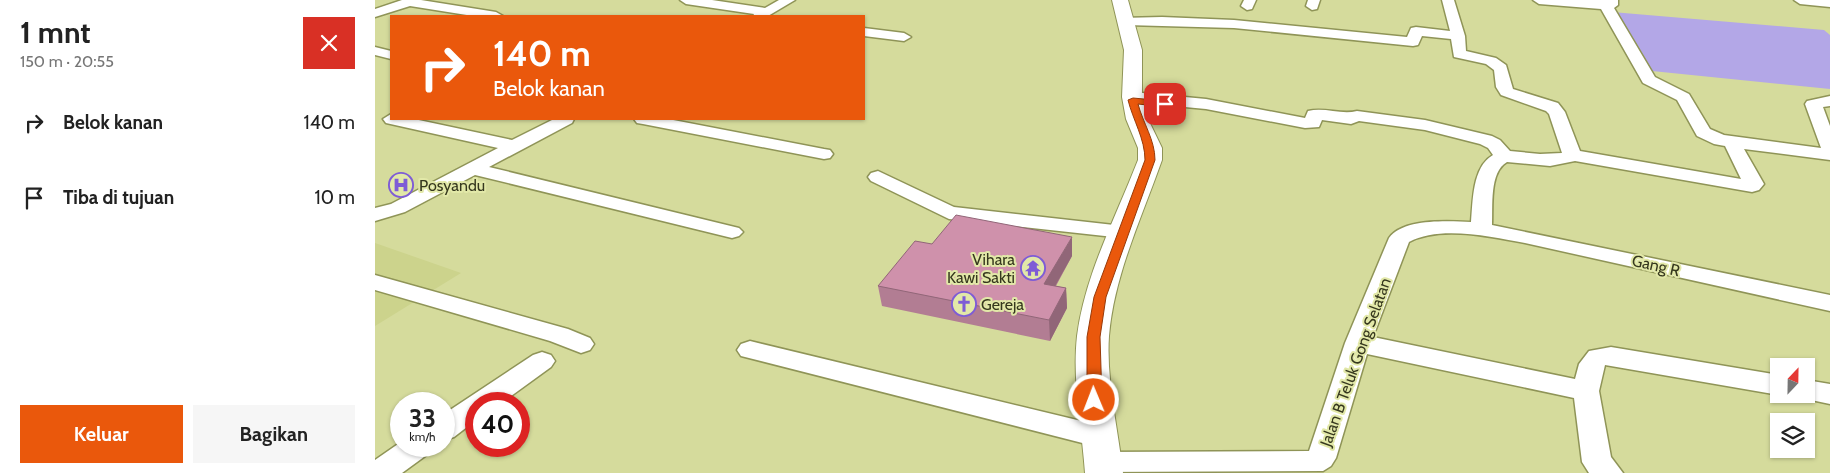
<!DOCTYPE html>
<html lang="id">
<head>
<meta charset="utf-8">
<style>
  :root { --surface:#fff; --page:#f6f6f6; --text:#222; --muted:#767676; --accent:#ea580c }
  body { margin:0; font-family:Cabin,sans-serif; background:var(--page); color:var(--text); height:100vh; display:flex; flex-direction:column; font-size:19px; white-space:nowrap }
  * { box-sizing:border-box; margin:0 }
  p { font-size:16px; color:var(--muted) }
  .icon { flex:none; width:28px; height:28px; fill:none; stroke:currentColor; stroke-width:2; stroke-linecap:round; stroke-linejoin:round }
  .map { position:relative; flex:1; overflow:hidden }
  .side { display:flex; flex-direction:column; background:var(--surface); width:375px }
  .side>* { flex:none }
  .banner { position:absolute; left:15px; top:15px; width:475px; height:105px; border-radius:0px; box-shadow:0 1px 4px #0004; background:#ea580c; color:#fff; overflow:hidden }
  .needle { width:32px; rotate:22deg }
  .controls { position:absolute; left:1395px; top:358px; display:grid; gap:10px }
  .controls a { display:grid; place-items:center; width:45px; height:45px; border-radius:0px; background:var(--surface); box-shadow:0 1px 4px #0004; font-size:25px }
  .speed { position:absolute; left:15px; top:392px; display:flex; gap:10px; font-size:25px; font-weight:700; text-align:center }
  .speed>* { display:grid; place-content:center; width:65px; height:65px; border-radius:50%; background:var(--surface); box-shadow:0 1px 4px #0004; line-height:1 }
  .speed small { font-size:12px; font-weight:400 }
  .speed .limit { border:8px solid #d22; background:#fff; color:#111 }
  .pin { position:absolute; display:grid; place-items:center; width:42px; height:42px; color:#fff; margin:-21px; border-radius:10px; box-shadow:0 2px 8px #0006 }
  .me { position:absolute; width:55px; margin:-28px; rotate:359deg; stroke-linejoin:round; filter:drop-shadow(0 0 4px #0008) }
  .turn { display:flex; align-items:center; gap:18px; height:105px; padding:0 20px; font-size:22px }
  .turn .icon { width:65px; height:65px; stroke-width:2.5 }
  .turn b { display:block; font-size:35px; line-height:42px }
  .round { display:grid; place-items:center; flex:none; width:52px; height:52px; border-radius:0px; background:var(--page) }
  .summary { display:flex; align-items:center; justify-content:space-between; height:85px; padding:0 20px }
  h1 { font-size:30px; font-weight:700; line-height:38px }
  .cta { display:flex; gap:10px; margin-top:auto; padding:10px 20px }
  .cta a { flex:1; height:58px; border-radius:0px; background:var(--accent); color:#fff; font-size:20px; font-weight:700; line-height:58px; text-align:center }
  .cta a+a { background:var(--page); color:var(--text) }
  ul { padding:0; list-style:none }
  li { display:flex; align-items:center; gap:15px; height:75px; padding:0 20px }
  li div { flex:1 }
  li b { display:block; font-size:19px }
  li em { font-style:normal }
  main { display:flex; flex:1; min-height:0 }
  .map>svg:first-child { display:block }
</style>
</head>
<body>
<main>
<section class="side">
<div class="summary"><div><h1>1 mnt</h1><p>150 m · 20:55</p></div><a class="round" style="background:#d93025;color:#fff"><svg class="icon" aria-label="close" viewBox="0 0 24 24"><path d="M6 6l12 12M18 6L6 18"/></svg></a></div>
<ul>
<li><svg class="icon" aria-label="right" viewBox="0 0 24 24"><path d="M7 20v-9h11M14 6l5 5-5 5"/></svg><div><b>Belok kanan</b></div><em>140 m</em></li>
<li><svg class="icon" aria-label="arrive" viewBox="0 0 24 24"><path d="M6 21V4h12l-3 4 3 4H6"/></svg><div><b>Tiba di tujuan</b></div><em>10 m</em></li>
</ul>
<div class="cta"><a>Keluar</a><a>Bagikan</a></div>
</section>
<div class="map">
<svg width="1455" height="473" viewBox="0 0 1455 473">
  <rect width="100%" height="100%" fill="#d5db9c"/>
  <path fill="#ccd38c" d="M0 243 86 273 0 326Z"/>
  <path fill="#b3a7e7" d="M1237 12 1449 30 1455 35V89L1277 71Z"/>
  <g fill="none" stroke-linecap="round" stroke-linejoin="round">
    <defs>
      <g id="street">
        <path d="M27 0H46L121 12 128 16H98L35 6 0 17V9Z"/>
        <path d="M305 0H337L390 8 404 0H420L393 16H378L379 14 311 4Z"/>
        <path d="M869 0H881L877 9 872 10 866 6Z"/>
        <path d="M933 0H945L942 9 937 10 931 6Z"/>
        <path d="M1067 0H1079L1090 36 1091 51 1121 58 1131 65 1138 89 1183 103 1190 112 1205 151 1366 179 1350 146 1339 144 1322 136 1302 100 1268 83 1226 9 1164 4 1158 0H1243V5L1239 8 1280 77 1314 94 1335 129 1349 135 1446 148 1430 104 1432 101 1455 96V106L1448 107 1455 126V160L1369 149 1389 184 1384 190 1377 192 1200 161 1175 166 1132 162C1114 172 1118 207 1117 225L1455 295V311L1150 243C1117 237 1065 225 1034 242L998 337 1200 379 1204 364 1214 351 1236 347 1404 375V394H1407L1404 395 1230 365 1224 391 1236 457 1248 473H1214L1207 462 1199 398 992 354 961 458 956 466 948 471 718 472 713 464 718 456 728 452 934 451 970 343 1014 238C1028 218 1074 221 1096 222 1098 201 1097 167 1118 155L1113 148 1105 144 1050 130 984 121 976 124 947 120 944 127 930 128 831 109 757 102 749 97 751 94 757 92 831 99 930 118 933 111C950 107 966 115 982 111L1050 120 1117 136 1125 140 1135 151 1165 154 1187 153 1174 114 1171 111 1126 95 1121 87 1119 70 1111 64 1079 57 1076 39 1047 36 1043 45 1038 46 859 28 751 25 744 21 746 18 787 17 859 20 1032 37 1036 28 1041 27 1075 31Z"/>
        <path d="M1419 0H1455V7L1425 4Z"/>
        <path d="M489 28 529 33 536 37 529 41 489 36Z"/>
        <path d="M0 47 16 51V59L0 55Z"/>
        <path d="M16 114V119H39L137 140 179 119H199L197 123 114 167 364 228 368 232 364 236 357 238 100 175 30 212 0 221V208L16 204 123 148 11 123 8 119Z"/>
        <path d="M259 119H293L449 149 455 150 458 154 455 158 449 159 268 124 262 123Z"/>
        <path d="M503 171 579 207 748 226 755 228 759 232 755 236 748 238 574 219 496 181 493 177 496 173Z"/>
        <path d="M0 275 193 329 215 338 219 344 215 350 206 353 175 341 0 290Z"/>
        <path d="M375 341 727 426 737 429 741 437 737 445 727 448 366 356 362 350 366 344Z"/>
        <path d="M167 352 176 355 180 361 176 367 125 404H101V420L79 437 69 440V414L158 355Z"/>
        <path d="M1431 380 1455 384V404L1422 397 1420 394H1431Z"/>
        <path d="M26 442V446H57L53 454 27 473H0V460Z"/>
      </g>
      <path id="secondary" d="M737 0H753L767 50V97L773 119 787 148V160C767 217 739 275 734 336 731 381 743 428 748 473H710C707 428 697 381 702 336 710 274 741 217 763 160V148L751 119 747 97 749 50Z"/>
    </defs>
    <use href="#street" stroke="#8f9457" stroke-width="3"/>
    <use href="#secondary" stroke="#8f9457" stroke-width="2"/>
    <use href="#street" fill="#fff" fill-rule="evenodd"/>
    <use href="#secondary" fill="#fff" fill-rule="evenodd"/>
  </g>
  <path fill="#b27d93" d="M557 244 697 256 681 286 691 288 692 308 675 341 507 306 503 286Z"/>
  <g fill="#916678">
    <path d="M697 237V256L670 304 669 284Z"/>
    <path d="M691 288 692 308 675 341 674 320Z"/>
  </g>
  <path fill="#cf91ab" stroke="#916678" d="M581 215 697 237 669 284 691 288 674 320 503 286 540 241 557 244Z"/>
  <path fill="#ea580c" stroke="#983908" d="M758 98 790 101 794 104 790 107 763 104C768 123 780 140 780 160L731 297 725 337 727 400 725 404H714L712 400V337L719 297 770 160C770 139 758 120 753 100Z"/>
  <defs>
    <symbol id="hospital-ring" viewBox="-11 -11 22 22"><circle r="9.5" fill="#e2e8a8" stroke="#7e5cd6" stroke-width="1.5"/><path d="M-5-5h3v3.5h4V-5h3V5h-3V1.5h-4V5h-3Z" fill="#7e5cd6"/></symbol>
    <symbol id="temple-ring" viewBox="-11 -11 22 22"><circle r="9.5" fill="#e2e8a8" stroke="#7e5cd6" stroke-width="1.5"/><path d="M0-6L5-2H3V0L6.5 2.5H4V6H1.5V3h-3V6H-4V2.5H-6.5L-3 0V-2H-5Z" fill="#7e5cd6"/></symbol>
    <symbol id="church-ring" viewBox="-11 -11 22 22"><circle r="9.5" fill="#e2e8a8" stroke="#7e5cd6" stroke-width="1.5"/><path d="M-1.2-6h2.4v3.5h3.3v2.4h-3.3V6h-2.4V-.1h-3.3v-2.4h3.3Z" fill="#7e5cd6"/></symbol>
  </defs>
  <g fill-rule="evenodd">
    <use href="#hospital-ring" x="12" y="171" width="28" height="28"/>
    <use href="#temple-ring" x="644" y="254" width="28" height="28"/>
    <use href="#church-ring" x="575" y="290" width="28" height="28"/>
  </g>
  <g text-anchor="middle" stroke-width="4" stroke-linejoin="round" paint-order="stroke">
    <g font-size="16" fill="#36381e" stroke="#e2e8a8" text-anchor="start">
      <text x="44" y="191">Posyandu</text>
      <text x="640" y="265" text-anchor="end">Vihara<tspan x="640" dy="18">Kawi Sakti</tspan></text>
      <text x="606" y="310">Gereja</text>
    </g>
    <g font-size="16" fill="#36381e" stroke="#e2e8a8">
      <text transform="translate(1281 265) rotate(13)" y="6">Gang R</text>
      <text transform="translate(980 362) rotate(-70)" y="6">Jalan B Teluk Gong Selatan</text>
    </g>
  </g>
</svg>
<div class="controls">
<a><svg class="needle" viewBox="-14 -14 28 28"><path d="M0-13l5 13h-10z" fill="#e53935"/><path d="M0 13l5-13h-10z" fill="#767676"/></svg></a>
<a><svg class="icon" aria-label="layers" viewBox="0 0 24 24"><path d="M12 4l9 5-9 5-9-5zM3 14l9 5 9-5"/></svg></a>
</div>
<div class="speed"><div>33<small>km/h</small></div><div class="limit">40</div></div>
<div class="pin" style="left:790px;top:104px;background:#d93025"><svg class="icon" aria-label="arrive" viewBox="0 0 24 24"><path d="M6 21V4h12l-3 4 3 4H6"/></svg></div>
<svg class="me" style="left:719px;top:400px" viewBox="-20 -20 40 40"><circle r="17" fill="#ea580c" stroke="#fff" stroke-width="3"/><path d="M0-11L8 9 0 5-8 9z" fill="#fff"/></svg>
<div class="banner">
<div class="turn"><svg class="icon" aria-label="right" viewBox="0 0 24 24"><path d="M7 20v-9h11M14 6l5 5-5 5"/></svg><div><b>140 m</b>Belok kanan</div></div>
</div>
</div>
</main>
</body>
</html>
